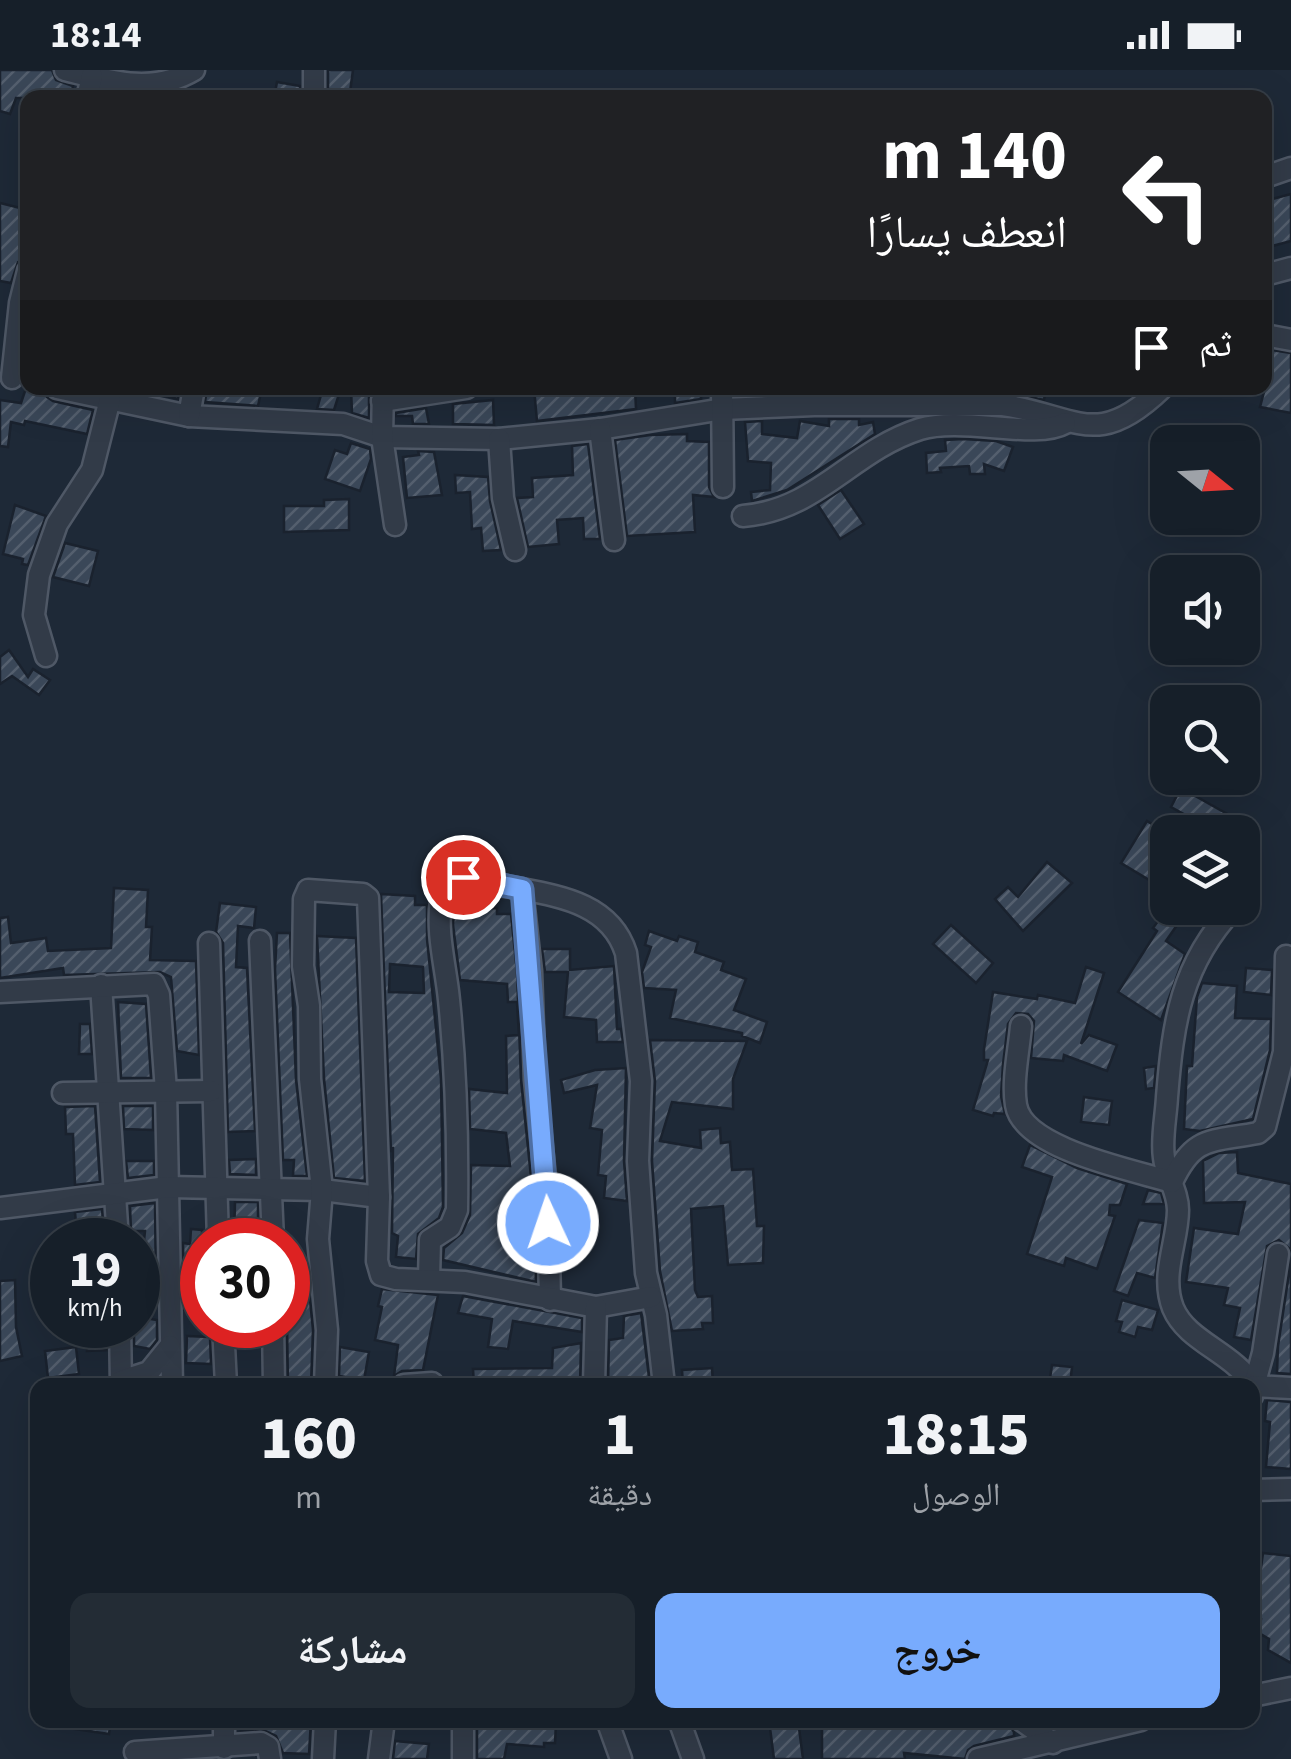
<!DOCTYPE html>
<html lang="ar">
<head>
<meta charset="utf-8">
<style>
  :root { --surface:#161f29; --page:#232c35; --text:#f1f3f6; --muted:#9ea2a8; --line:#353d46; --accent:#78abfd }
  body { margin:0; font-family:"Source Sans 3","Noto Naskh Arabic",sans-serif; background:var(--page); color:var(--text); direction:rtl; height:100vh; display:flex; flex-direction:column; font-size:38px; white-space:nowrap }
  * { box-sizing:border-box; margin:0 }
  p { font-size:32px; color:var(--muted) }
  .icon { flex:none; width:55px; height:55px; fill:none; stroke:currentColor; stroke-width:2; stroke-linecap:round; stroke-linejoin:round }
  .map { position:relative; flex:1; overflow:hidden; direction:ltr }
  .details { position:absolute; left:30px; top:1308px; width:1230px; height:350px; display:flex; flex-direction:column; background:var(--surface); border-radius:20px; box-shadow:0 10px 40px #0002,0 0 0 2px var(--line); direction:rtl }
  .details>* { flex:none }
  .top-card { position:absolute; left:20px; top:20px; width:1252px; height:305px; border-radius:20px; box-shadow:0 10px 40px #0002,0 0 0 2px var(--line); direction:rtl; background:#202124; color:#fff; overflow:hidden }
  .needle { width:65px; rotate:108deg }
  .buttons { position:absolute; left:1150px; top:355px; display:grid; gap:20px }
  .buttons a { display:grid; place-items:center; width:110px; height:110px; border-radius:20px; background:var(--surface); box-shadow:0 10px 40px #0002,0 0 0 2px var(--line); font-size:50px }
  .speed { position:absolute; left:30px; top:1148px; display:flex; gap:20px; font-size:50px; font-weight:700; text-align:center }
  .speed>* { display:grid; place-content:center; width:130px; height:130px; border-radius:50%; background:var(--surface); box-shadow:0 10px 40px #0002,0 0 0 2px var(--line); line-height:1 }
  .speed small { font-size:25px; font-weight:400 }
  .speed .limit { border:15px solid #d22; background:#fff; color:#111 }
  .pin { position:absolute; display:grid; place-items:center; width:85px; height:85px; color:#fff; margin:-42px; border:5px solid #fff; border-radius:50%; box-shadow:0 2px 10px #0007 }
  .me { position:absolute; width:110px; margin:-55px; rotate:357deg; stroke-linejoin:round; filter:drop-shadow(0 0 8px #0008) }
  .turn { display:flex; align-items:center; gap:35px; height:210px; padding:0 40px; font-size:45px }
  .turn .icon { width:130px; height:130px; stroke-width:2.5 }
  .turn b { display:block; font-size:70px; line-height:85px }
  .then { display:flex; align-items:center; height:95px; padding:0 40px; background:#0003; gap:20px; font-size:38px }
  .eta { display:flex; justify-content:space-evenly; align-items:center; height:170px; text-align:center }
  .eta b { font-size:60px; font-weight:800; line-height:70px }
  .cta { display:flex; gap:20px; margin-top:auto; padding:20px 40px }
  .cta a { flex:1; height:115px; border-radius:20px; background:var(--accent); color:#111; font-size:40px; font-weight:800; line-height:115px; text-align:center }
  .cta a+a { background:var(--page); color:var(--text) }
  .status { display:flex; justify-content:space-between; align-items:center; height:70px; padding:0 50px; background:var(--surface); direction:ltr }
  .status svg { height:28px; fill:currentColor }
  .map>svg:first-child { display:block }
</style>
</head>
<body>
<div class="status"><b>18:14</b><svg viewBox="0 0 49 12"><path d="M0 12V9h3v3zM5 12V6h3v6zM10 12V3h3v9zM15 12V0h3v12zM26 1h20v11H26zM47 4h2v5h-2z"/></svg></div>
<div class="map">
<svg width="1291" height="1689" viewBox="0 0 1291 1689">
  <defs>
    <pattern id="building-hatch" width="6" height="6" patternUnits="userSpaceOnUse" patternTransform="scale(2.5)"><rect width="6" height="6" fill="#3a4758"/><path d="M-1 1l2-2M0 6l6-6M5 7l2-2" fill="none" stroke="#545f6e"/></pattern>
  </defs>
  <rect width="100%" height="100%" fill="#1e2937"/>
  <g fill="url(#building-hatch)" stroke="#1a222e" stroke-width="2.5" fill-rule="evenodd">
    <path d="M0 0H52L56 10 73 16 70 28H16L10 44 0 41Z"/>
    <path d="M328 0H353L350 22 341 21 340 28H328Z"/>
    <path d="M277 12 300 16V28H274Z"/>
    <path d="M1291 124V171L1265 178V131Z"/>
    <path d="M0 133 28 140V188L18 192 11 213 0 211Z"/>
    <path d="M1265 279 1291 283V343L1260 337 1265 318Z"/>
    <path d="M26 318H44L47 327 53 331 93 340 87 364 25 351 24 355 11 352 8 377 0 376V330L21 333Z"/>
    <path d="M151 318H180L178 329 150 322Z"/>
    <path d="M207 318H262L258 336 205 332Z"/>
    <path d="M323 318H341L334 340 317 339Z"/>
    <path d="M351 318H369V348L352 343Z"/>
    <path d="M534 318H586V321L635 318 636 339 537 351Z"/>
    <path d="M675 318H700L701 329 675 333Z"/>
    <path d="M741 318H838V321L741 324Z"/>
    <path d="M1003 318H1046L1044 330 1002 321Z"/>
    <path d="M493 330 494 355 453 354V334Z"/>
    <path d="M426 338 429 354H413L412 346H396V343Z"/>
    <path d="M829 349H859V355L873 352 875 364 787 420 752 431 751 422 770 420 771 393 748 391 745 352 762 351V364L797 368 800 351 829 356Z"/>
    <path d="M687 364V371L709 372V417L714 427 693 425 695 462 627 466 615 370 650 365Z"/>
    <path d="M963 369 996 371 1013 377 1004 401 984 394 985 404H970L969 396 940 398 941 402 927 403 926 383 946 381 945 370Z"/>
    <path d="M351 373 370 379 371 389 360 421 325 409 335 380 347 384Z"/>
    <path d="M588 374 600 469H584L583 448 557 450 559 474 528 477 517 428 533 427 532 408 573 405 572 376Z"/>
    <path d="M418 381 434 382 442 425 407 428 403 387 419 385Z"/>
    <path d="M455 405 488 407 490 431 501 480 483 481 481 458 472 459 470 422 456 423Z"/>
    <path d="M841 420 864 454 840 469 818 435Z"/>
    <path d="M349 429V460L284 462V436H324V430Z"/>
    <path d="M15 435 46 446 28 495 22 494 23 489 3 484Z"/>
    <path d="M65 473 98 481 89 516 53 507Z"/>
    <path d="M9 580 28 607 33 599 50 610 39 625 12 606 0 614V587Z"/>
    <path d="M1181 718 1229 745 1219 762H1180L1189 747 1171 737Z"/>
    <path d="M1147 751 1168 764V806L1161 817 1121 793Z"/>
    <path d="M1047 792 1072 813 1023 861 995 829 1008 817 1018 827Z"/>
    <path d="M114 818 148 820 146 857H152L150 890 196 891 199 985 177 981 171 907 160 902 64 905 63 898 0 908V848L8 847 11 873 46 868 48 881 111 878Z"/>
    <path d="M381 824 415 826V835H427V869L441 1009 443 1137 439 1148 418 1164 416 1189 396 1187 398 1166 392 1163 393 1077 391 1082ZM390 894 423 897 424 923 389 922Z"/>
    <path d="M220 833 256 837 254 858 238 856 236 897 247 898 255 1061 228 1062 223 873 216 862Z"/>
    <path d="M497 838V844H511L517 902 521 1010 534 1136 536 1212 443 1190 444 1178 462 1163 470 1145 471 1095 510 1096 506 1063 470 1059 469 1019 507 1023 506 966 519 965 517 932H508L507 914 460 910 453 855 454 840Z"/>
    <path d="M1168 838H1189L1166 871 1185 884 1161 950 1118 922 1157 861 1153 858Z"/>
    <path d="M951 855 993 893 976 913 933 874Z"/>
    <path d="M649 861 677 871 679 866 698 872 695 882 724 892 721 900 746 909 734 940 767 952 760 973 742 966V963L670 948 676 920 644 918 642 902 651 877 645 875Z"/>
    <path d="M277 863H290L296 1010 307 1106H293L294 1090H283L275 899Z"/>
    <path d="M317 866 356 868 365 1111 334 1108 324 1008Z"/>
    <path d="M542 879H570V900L614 896 617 959H621L623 972H597L596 950 564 947 568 902H545Z"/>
    <path d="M1086 897 1104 903 1081 974 1089 965 1117 975 1107 1001 1064 985 1063 991 1031 988 1034 951 1028 944 1016 943 1008 954 1003 994 1001 1026 1005 1044 994 1043 993 1046 973 1040 988 990H984V979L993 922 1037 929 1038 925 1075 933Z"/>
    <path d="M1246 898 1272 900 1271 925 1244 922Z"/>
    <path d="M1202 913 1237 916 1235 948 1271 949 1270 980 1253 1049 1200 1061 1184 1059 1187 996H1192L1197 927Z"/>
    <path d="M118 932 146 934 151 1008H121Z"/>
    <path d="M80 954H90L92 984H79Z"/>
    <path d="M650 970 747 971 733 1009V1039L672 1032 660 1071 701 1078 700 1060 720 1058 721 1073 730 1072 732 1100 753 1099 757 1156H764L763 1193 728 1195 723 1136 691 1139 695 1220 698 1227 712 1226 713 1253H702L703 1259 672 1261 660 1201 652 1091 655 1011Z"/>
    <path d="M1156 996 1154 1018 1146 1019 1144 998Z"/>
    <path d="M626 998 624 1091 627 1131 604 1128 606 1106 598 1105 602 1060 590 1058 597 1015 564 1023 561 1010 595 1000Z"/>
    <path d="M1084 1027 1112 1031 1109 1055 1081 1052Z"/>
    <path d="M95 1036 100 1112 75 1115 73 1064H66L65 1037Z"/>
    <path d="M123 1036H153V1060L124 1059Z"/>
    <path d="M1030 1075 1077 1098 1127 1114 1120 1135H1110L1109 1145 1115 1146 1097 1199 1066 1188 1064 1196 1027 1184 1052 1107 1022 1097Z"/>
    <path d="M1237 1082 1238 1103 1291 1114V1180L1279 1170 1267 1176 1251 1270 1234 1267 1240 1238 1224 1235 1228 1218 1186 1212 1194 1158 1238 1164 1245 1132 1204 1133 1203 1091 1219 1083Z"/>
    <path d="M256 1089V1105L230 1104 229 1090Z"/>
    <path d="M126 1091H154V1105L128 1108Z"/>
    <path d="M1148 1120 1161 1123 1164 1134H1143Z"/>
    <path d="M235 1132H258V1151H254V1170H234Z"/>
    <path d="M155 1133 156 1223 138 1221V1189L142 1190 145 1161H131L130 1136Z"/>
    <path d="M102 1139 104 1163 77 1166 75 1142Z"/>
    <path d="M1139 1150 1163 1153 1155 1208 1137 1203 1128 1226 1114 1221Z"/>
    <path d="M191 1159 202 1160V1242L184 1240 183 1173 190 1174Z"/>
    <path d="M295 1188 306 1189 313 1260 311 1315H288L287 1255Z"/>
    <path d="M1291 1190V1304L1277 1303 1278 1276Z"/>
    <path d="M15 1210 16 1257 22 1286 0 1291V1211Z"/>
    <path d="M382 1219 438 1225 423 1300 402 1301 394 1306 398 1275 375 1270 382 1237 378 1236Z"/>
    <path d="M463 1226 582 1248V1262L513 1251 508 1279 488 1277 492 1249 458 1243Z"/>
    <path d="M1122 1230 1158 1240 1152 1260 1138 1257 1135 1267 1119 1262 1122 1252 1116 1251Z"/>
    <path d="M641 1243 650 1315H608L609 1270 623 1268 624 1246Z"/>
    <path d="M138 1247 157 1250V1270L150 1279 134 1276V1255H138Z"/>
    <path d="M87 1255H106L107 1280 87 1281Z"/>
    <path d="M187 1266 210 1267 211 1294 186 1293Z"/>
    <path d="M581 1273 580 1315 544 1310 520 1315H474L473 1299 552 1298 553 1278Z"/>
    <path d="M76 1277 79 1304 48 1308 45 1281Z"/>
    <path d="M340 1277 369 1282 364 1310 339 1306Z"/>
    <path d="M1052 1295 1072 1297 1070 1315H1049Z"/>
    <path d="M712 1298 713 1315H683L682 1300Z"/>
    <path d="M1267 1330 1291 1332V1399L1266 1397 1270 1352 1265 1351Z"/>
    <path d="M1263 1483 1291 1486V1593L1268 1580 1269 1569 1259 1563 1261 1549 1252 1544 1255 1510 1259 1512Z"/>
    <path d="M68 1650H111L109 1664 68 1658Z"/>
    <path d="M239 1650H311L309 1684 283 1683 276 1666 261 1659 241 1661Z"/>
    <path d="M500 1650 527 1655V1651L556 1653 555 1673H544V1677L507 1674 504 1689H477V1652Z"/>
    <path d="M769 1650H798L803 1689H774Z"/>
    <path d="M822 1650H1007L1014 1662V1666L974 1676 968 1680 965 1689 904 1683 905 1689H822Z"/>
    <path d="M395 1671 429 1674 427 1689H393Z"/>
  </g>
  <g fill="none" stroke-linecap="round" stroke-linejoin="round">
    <defs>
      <g id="minor">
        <path d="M65 0C110 11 152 25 194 0"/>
        <path d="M314 0V28"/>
        <path d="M87 28 92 6"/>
        <path d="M1265 107 1291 98"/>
        <path d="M1265 205 1291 198"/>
        <path d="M1265 265 1291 270"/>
        <path d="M12 308 20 233 28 201"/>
        <path d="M57 318 189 346 343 354 382 367 499 369 600 359 723 339 814 335H1003C1077 346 1097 381 1162 318"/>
        <path d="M383 318 382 367 395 455"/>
        <path d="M722 318 723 417"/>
        <path d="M382 331 466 318"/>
        <path d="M189 346 194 318"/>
        <path d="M600 359 614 470"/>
        <path d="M499 369 503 428 515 480"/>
        <path d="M743 446C818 440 851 381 920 359 963 346 1035 370 1065 353"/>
        <path d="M46 586 34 545 39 505 57 454 92 400 110 329"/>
        <path d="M522 819 531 901 535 1010 548 1135 550 1230"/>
        <path d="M1234 838C1181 894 1173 952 1167 1027 1166 1047 1161 1069 1164 1088 1166 1106 1178 1121 1178 1140 1178 1172 1160 1205 1173 1238 1187 1272 1233 1282 1254 1316"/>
        <path d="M260 871 273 1170"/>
        <path d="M209 873 218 1170"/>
        <path d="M101 915 118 1170"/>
        <path d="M0 922 154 914 159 925 166 1021 172 1315"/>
        <path d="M1021 956C1019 980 1012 1011 1016 1035 1023 1079 1133 1100 1172 1112 1194 1065 1211 1072 1258 1063L1265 1057 1284 982 1286 886"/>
        <path d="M63 1023 211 1021"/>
        <path d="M0 1138 168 1117 322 1120 379 1127"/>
        <path d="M429 1209 430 1170 450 1157 457 1140C458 1070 456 999 449 930 446 897 436 864 441 830 442 818 446 811 457 806 475 809 493 814 511 817 557 826 610 832 626 883L641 1011 638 1091 646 1203 656 1245 664 1315"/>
        <path d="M120 1255 121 1315"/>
        <path d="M223 1255 226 1315"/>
        <path d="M273 1255 274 1315"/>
        <path d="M121 1311 149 1302 170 1276"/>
        <path d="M325 1315 327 1260 318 1169 322 1120 310 1009 309 936 303 896 304 829 308 820 363 824 368 828 379 1127 377 1191 381 1205 396 1209 465 1212 596 1237 651 1227"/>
        <path d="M404 1315 432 1313"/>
        <path d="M594 1315 596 1237"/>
        <path d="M1254 1316 1263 1283 1278 1184"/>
        <path d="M1252 1326 1254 1316 1291 1318"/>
        <path d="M1252 1420 1291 1419"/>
        <path d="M1252 1626 1291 1618"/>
        <path d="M224 1650V1678"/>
        <path d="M607 1650 621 1689"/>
        <path d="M679 1650 693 1689"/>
        <path d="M1021 1650 1053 1673"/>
        <path d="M135 1682 261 1673 268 1677 270 1689"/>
        <path d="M323 1689 325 1650"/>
        <path d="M379 1689 384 1650"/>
        <path d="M463 1689V1650"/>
        <path d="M978 1689 1141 1650"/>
      </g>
    </defs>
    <use href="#minor" stroke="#4f5866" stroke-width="25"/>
    <use href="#minor" stroke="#323b48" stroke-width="20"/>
  </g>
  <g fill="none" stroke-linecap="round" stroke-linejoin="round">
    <defs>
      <path id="route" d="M463 807 522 819 548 1153"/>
    </defs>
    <use href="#route" stroke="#4e6fa4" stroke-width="25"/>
    <use href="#route" stroke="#78abfd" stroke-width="18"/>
  </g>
</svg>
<div class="buttons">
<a><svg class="needle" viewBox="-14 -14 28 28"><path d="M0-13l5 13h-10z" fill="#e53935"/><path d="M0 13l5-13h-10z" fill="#9ea2a8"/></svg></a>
<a><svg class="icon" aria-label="sound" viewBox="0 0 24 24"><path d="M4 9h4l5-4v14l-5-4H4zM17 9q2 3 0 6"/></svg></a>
<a><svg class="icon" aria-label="search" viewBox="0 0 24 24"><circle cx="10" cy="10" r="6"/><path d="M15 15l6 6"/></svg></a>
<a><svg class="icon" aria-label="layers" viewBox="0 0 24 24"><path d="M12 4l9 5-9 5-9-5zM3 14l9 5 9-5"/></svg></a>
</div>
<div class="speed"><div>19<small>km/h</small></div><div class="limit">30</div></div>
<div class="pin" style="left:463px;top:807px;background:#d93025"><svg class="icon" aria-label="arrive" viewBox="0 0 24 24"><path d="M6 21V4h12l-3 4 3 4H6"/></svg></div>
<svg class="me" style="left:548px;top:1153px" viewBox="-20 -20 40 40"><circle r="17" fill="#78abfd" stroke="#fff" stroke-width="3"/><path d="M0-11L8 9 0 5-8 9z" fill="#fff"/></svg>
<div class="top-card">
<div class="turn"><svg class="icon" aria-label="left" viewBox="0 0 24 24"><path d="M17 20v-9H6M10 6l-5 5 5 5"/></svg><div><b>140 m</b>انعطف يسارًا</div></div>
<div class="then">ثم<svg class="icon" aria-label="arrive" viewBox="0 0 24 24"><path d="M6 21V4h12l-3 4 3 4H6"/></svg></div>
</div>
<section class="details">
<div class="eta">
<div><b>18:15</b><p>الوصول</p></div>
<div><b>1</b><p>دقيقة</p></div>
<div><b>160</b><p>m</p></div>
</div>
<div class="cta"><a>خروج</a><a>مشاركة</a></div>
</section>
</div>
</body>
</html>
